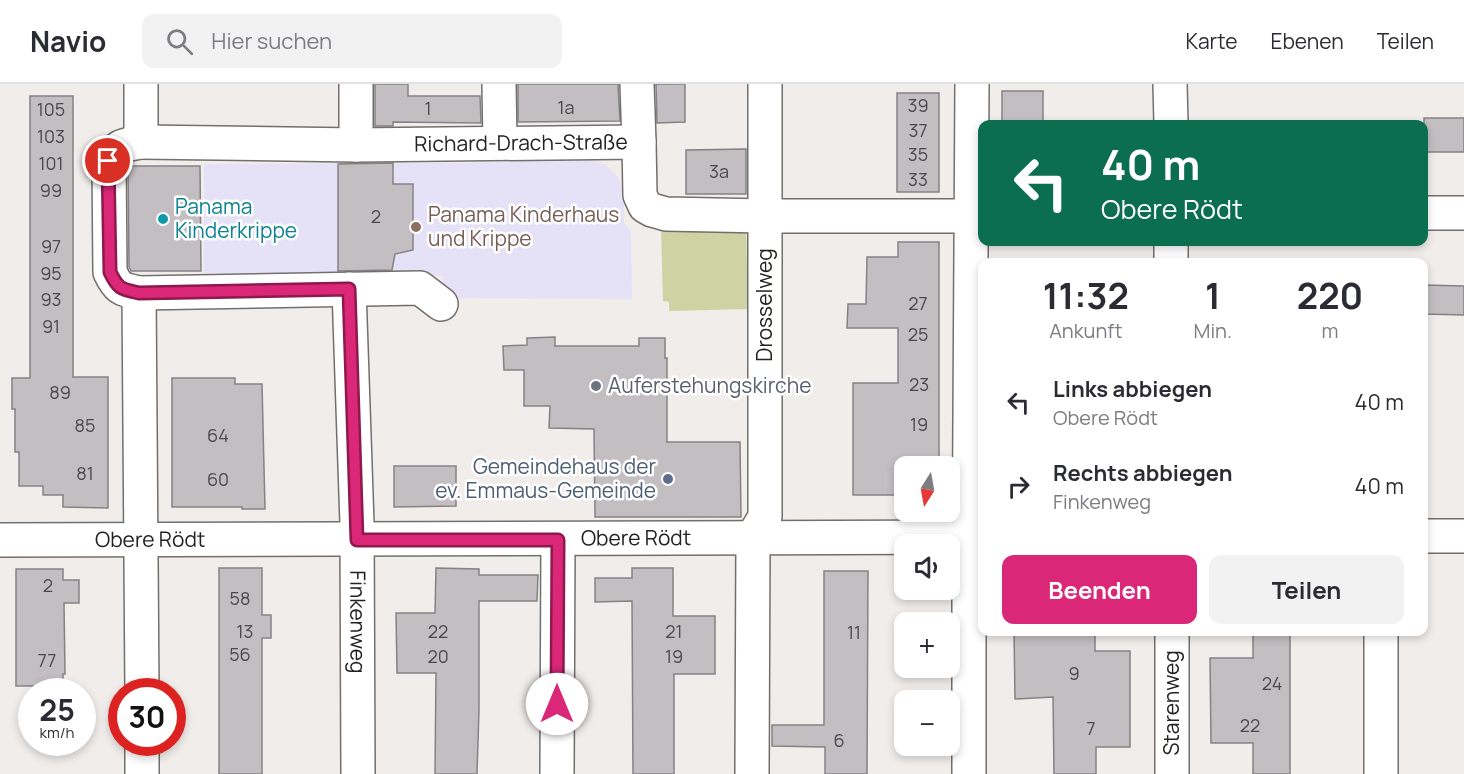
<!DOCTYPE html>
<html lang="de">
<head>
<meta charset="utf-8">
<style>
  :root { --surface:#fff; --page:#f2f2f3; --text:#2b2b33; --muted:#7c7c81; --line:#e1e1e2; --accent:#db2777 }
  body { margin:0; font-family:Manrope,sans-serif; background:var(--page); color:var(--text); height:100vh; display:flex; flex-direction:column; font-size:22px; white-space:nowrap }
  * { box-sizing:border-box; margin:0 }
  p { font-size:20px; color:var(--muted) }
  .icon { flex:none; width:33px; height:33px; fill:none; stroke:currentColor; stroke-width:2; stroke-linecap:round; stroke-linejoin:round }
  .map { position:relative; flex:1; overflow:hidden }
  .details { position:absolute; left:978px; top:174px; width:450px; height:378px; display:flex; flex-direction:column; background:var(--surface); border-radius:12px; box-shadow:0 3px 9px #0003 }
  .details>* { flex:none }
  .top-card { position:absolute; left:978px; top:36px; width:450px; height:126px; border-radius:12px; box-shadow:0 3px 9px #0003; background:#0b6e4f; color:#fff; overflow:hidden }
  .needle { width:39px; rotate:191deg }
  .tools { position:absolute; left:894px; top:372px; display:grid; gap:12px }
  .tools a { display:grid; place-items:center; width:66px; height:66px; border-radius:12px; background:var(--surface); box-shadow:0 3px 9px #0003; font-size:30px }
  .speed { position:absolute; left:18px; top:594px; display:flex; gap:12px; font-size:30px; font-weight:700; text-align:center }
  .speed>* { display:grid; place-content:center; width:78px; height:78px; border-radius:50%; background:var(--surface); box-shadow:0 3px 9px #0003; line-height:1 }
  .speed small { font-size:15px; font-weight:400 }
  .speed .limit { border:9px solid #d22; background:#fff; color:#111 }
  .pin { position:absolute; display:grid; place-items:center; width:51px; height:51px; color:#fff; margin:-26px; border:3px solid #fff; border-radius:50%; box-shadow:0 2px 6px #0007 }
  .me { position:absolute; width:66px; margin:-33px; rotate:0deg; stroke-linejoin:round; filter:drop-shadow(0 0 4px #0008) }
  .turn { display:flex; align-items:center; gap:21px; height:126px; padding:0 24px; font-size:27px }
  .turn .icon { width:78px; height:78px; stroke-width:2.5 }
  .turn b { display:block; font-size:42px; line-height:51px }
  .eta { display:flex; justify-content:space-evenly; align-items:center; height:102px; text-align:center }
  .eta b { font-size:36px; font-weight:700; line-height:42px }
  .action { display:flex; gap:12px; margin-top:auto; padding:12px 24px }
  .action a { flex:1; height:69px; border-radius:12px; background:var(--accent); color:#fff; font-size:24px; font-weight:700; line-height:69px; text-align:center }
  .action a+a { background:var(--page); color:var(--text) }
  ul { padding:0; list-style:none }
  li { display:flex; align-items:center; gap:18px; height:84px; padding:0 24px }
  li div { flex:1 }
  li b { display:block; font-size:22px }
  li em { font-style:normal }
  header { display:flex; align-items:center; gap:36px; box-sizing:border-box; height:84px; padding:0 30px; background:var(--surface); border-bottom:2px solid var(--line) }
  header strong { font-size:28px }
  nav { display:flex; gap:33px; margin-inline-start:auto; font-size:21px }
  .search { width:420px; height:54px; background:var(--page); display:flex; align-items:center; gap:15px; box-sizing:border-box; padding:0 21px; border-radius:12px; color:var(--muted); font-size:22px }
  .map>svg:first-child { display:block }
</style>
</head>
<body>
<header>
<strong>Navio</strong>
<div class="search"><svg class="icon" aria-label="search" viewBox="0 0 24 24"><circle cx="10" cy="10" r="6"/><path d="M15 15l6 6"/></svg>Hier suchen</div>
<nav><a>Karte</a><a>Ebenen</a><a>Teilen</a></nav>
</header>
<div class="map">
<svg width="1464" height="690" viewBox="0 0 1464 690">
  <rect width="100%" height="100%" fill="#f1edea"/>
  <path fill="#e5e1f7" d="M571 74 591 76 606 81 618 93 624 109V139L631 148 632 215 444 214 442 192 204 189V80L465 79Z"/>
  <path fill="#cfd3a4" d="M746 143 748 225 669 227V218L663 217 661 145Z"/>
  <g fill="#c2bec2" stroke="#858285" stroke-width="1.5">
    <path d="M375 0H408V12H480L481 39 393 38V42H375Z"/>
    <path d="M518 0H618L620 37 518 38Z"/>
    <path d="M656 0H685V38L657 39Z"/>
    <rect x="1002" y="7" width="41" height="33"/>
    <rect x="897" y="9" width="42" height="99"/>
    <path d="M30 12H73V293H108V424L63 423V411H43V402H19V368H15V325H12V294H30Z"/>
    <rect x="1424" y="34" width="40" height="34"/>
    <path d="M746 65V110H686V66Z"/>
    <path d="M393 79V100H413V166L395 170 392 186 338 187V80Z"/>
    <path d="M128 82H200L201 187H131L129 183Z"/>
    <path d="M898 158H939V382H904V411H853V299H898V244H847L848 220H866L867 173H898Z"/>
    <path d="M1424 201 1464 202V231L1424 230Z"/>
    <path d="M555 253V262H639V254H665V274H667V358H740L741 433H595L594 345 549 344 550 322H524V286H504L503 262 527 261V254Z"/>
    <path d="M172 294H235V300H262L265 425H242V423H172Z"/>
    <path d="M394 382H456V422L394 423Z"/>
    <path d="M219 484H262V531H271V554H262V690H219Z"/>
    <path d="M436 484 479 485V491H538L537 517H479V625L477 690H435L436 589H397L396 529H435Z"/>
    <path d="M632 484H673V532H715V590H674V690H633L632 517 595 518V494H632Z"/>
    <path d="M16 485H63V496H79V519H64L65 590H63V602H16Z"/>
    <path d="M824 487H868L867 690H825V663L772 662V641H824Z"/>
    <path d="M1014 548H1095V567H1130V663H1096V690H1054L1053 613 1015 615Z"/>
    <path d="M1253 548H1290V690H1253V659H1211L1210 574H1253Z"/>
  </g>
  <g fill="none" stroke-linecap="round" stroke-linejoin="round">
    <defs>
      <g id="minor">
        <path d="M141 0V58C125 61 116 61 109 77L110 188C118 205 121 205 139 209L142 608"/>
        <path d="M356 0V61"/>
        <path d="M499 0 500 59"/>
        <path d="M637 0 639 58"/>
        <path d="M1170 0 1171 40"/>
        <path id="s1" d="M141 58 356 61 639 58 640 111 645 122 652 126 666 130 765 132H982"/>
        <path d="M1424 129H1464"/>
        <path d="M1171 158V178"/>
        <path id="s2" d="M349 205 357 440 358 690"/>
        <path d="M139 209 420 204 441 220"/>
        <path d="M1424 452H1464"/>
        <path id="s3" d="M0 456C328 456 655 454 982 453"/>
        <path d="M1172 548V690"/>
        <path d="M1381 548V690"/>
        <path d="M142 658V690"/>
        <path d="M557 690 558 455"/>
        <path d="M752 690 753 453 765 433V0"/>
        <path d="M969 690V501L972 0"/>
      </g>
    </defs>
    <use href="#minor" stroke="#736f6c" stroke-width="36"/>
    <use href="#minor" stroke="#fff" stroke-width="33"/>
  </g>
  <g fill="none" stroke-linecap="round" stroke-linejoin="round">
    <defs>
      <path id="route" d="M108 77 110 188C118 205 121 205 139 209L349 205 357 456H558L557 620"/>
    </defs>
    <use href="#route" stroke="#8e194d" stroke-width="15"/>
    <use href="#route" stroke="#db2777" stroke-width="10"/>
  </g>
  <circle fill="#0f9aa8" stroke="#fff" stroke-width="2" cx="163" cy="135" r="6"/>
  <circle fill="#8d6e63" stroke="#fff" stroke-width="2" cx="416" cy="143" r="6"/>
  <circle fill="#6b7280" stroke="#fff" stroke-width="2" cx="596" cy="302" r="6"/>
  <circle fill="#5c6f8a" stroke="#fff" stroke-width="2" cx="668" cy="395" r="6"/>
  <g text-anchor="middle" stroke-width="5" stroke-linejoin="round" paint-order="stroke">
    <g font-size="18" fill="#4c4949">
      <text x="918" y="28">39</text>
      <text x="566" y="30">1a</text>
      <text x="428" y="31">1</text>
      <text x="51" y="32">105</text>
      <text x="918" y="53">37</text>
      <text x="51" y="59">103</text>
      <text x="918" y="77">35</text>
      <text x="51" y="86">101</text>
      <text x="719" y="94">3a</text>
      <text x="918" y="102">33</text>
      <text x="51" y="113">99</text>
      <text x="376" y="139">2</text>
      <text x="51" y="169">97</text>
      <text x="51" y="196">95</text>
      <text x="51" y="222">93</text>
      <text x="918" y="226">27</text>
      <text x="51" y="249">91</text>
      <text x="918" y="257">25</text>
      <text x="919" y="307">23</text>
      <text x="60" y="315">89</text>
      <text x="919" y="347">19</text>
      <text x="85" y="348">85</text>
      <text x="218" y="358">64</text>
      <text x="85" y="396">81</text>
      <text x="218" y="402">60</text>
      <text x="48" y="508">2</text>
      <text x="240" y="521">58</text>
      <text x="245" y="554">13</text>
      <text x="438" y="554">22</text>
      <text x="674" y="554">21</text>
      <text x="854" y="555">11</text>
      <text x="240" y="577">56</text>
      <text x="438" y="579">20</text>
      <text x="674" y="579">19</text>
      <text x="47" y="583">77</text>
      <text x="1074" y="596">9</text>
      <text x="1272" y="606">24</text>
      <text x="1250" y="648">22</text>
      <text x="1091" y="651">7</text>
      <text x="839" y="663">6</text>
    </g>
    <g font-size="21" fill="#242221" stroke="#fff">
      <text dy="7" stroke="none"><textPath href="#s1" startOffset="380">Richard-Drach-Straße</textPath></text>
      <text transform="translate(765 221) rotate(-90)" y="7">Drosselweg</text>
      <text dy="7" stroke="none"><textPath href="#s3" startOffset="636">Obere Rödt</textPath></text>
      <text dy="7" stroke="none"><textPath href="#s3" startOffset="150">Obere Rödt</textPath></text>
      <text dy="7" stroke="none"><textPath href="#s2" startOffset="333">Finkenweg</textPath></text>
      <text transform="translate(1172 619) rotate(-90)" y="7">Starenweg</text>
    </g>
    <g font-size="21" fill="#0d838f" stroke="#fff" text-anchor="start">
      <text x="175" y="130">Panama<tspan x="175" dy="24">Kinderkrippe</tspan></text>
    </g>
    <g font-size="21" fill="#785e54" stroke="#fff" text-anchor="start">
      <text x="428" y="138">Panama Kinderhaus<tspan x="428" dy="24">und Krippe</tspan></text>
    </g>
    <g font-size="21" fill="#5b616d" stroke="#fff" text-anchor="start">
      <text x="608" y="309">Auferstehungskirche</text>
    </g>
    <g font-size="21" fill="#4e5e75" stroke="#fff" text-anchor="end">
      <text x="656" y="390">Gemeindehaus der<tspan x="656" dy="24">ev. Emmaus-Gemeinde</tspan></text>
    </g>
  </g>
</svg>
<div class="tools">
<a><svg class="needle" viewBox="-14 -14 28 28"><path d="M0-13l5 13h-10z" fill="#e53935"/><path d="M0 13l5-13h-10z" fill="#7c7c81"/></svg></a>
<a><svg class="icon" aria-label="sound" viewBox="0 0 24 24"><path d="M4 9h4l5-4v14l-5-4H4zM17 9q2 3 0 6"/></svg></a>
<a>+</a>
<a>−</a>
</div>
<div class="speed"><div>25<small>km/h</small></div><div class="limit">30</div></div>
<div class="pin" style="left:108px;top:77px;background:#d93025"><svg class="icon" aria-label="arrive" viewBox="0 0 24 24"><path d="M6 21V4h12l-3 4 3 4H6"/></svg></div>
<svg class="me" style="left:557px;top:620px" viewBox="-20 -20 40 40"><circle r="19" fill="#fff"/><path d="M0-13L10 11 0 6-10 11z" fill="#db2777"/></svg>
<div class="top-card">
<div class="turn"><svg class="icon" aria-label="left" viewBox="0 0 24 24"><path d="M17 20v-9H6M10 6l-5 5 5 5"/></svg><div><b>40 m</b>Obere Rödt</div></div>
</div>
<section class="details">
<div class="eta">
<div><b>11:32</b><p>Ankunft</p></div>
<div><b>1</b><p>Min.</p></div>
<div><b>220</b><p>m</p></div>
</div>
<ul>
<li><svg class="icon" aria-label="left" viewBox="0 0 24 24"><path d="M17 20v-9H6M10 6l-5 5 5 5"/></svg><div><b>Links abbiegen</b><p>Obere Rödt</p></div><em>40 m</em></li>
<li><svg class="icon" aria-label="right" viewBox="0 0 24 24"><path d="M7 20v-9h11M14 6l5 5-5 5"/></svg><div><b>Rechts abbiegen</b><p>Finkenweg</p></div><em>40 m</em></li>
</ul>
<div class="action"><a>Beenden</a><a>Teilen</a></div>
</section>
</div>
</body>
</html>
